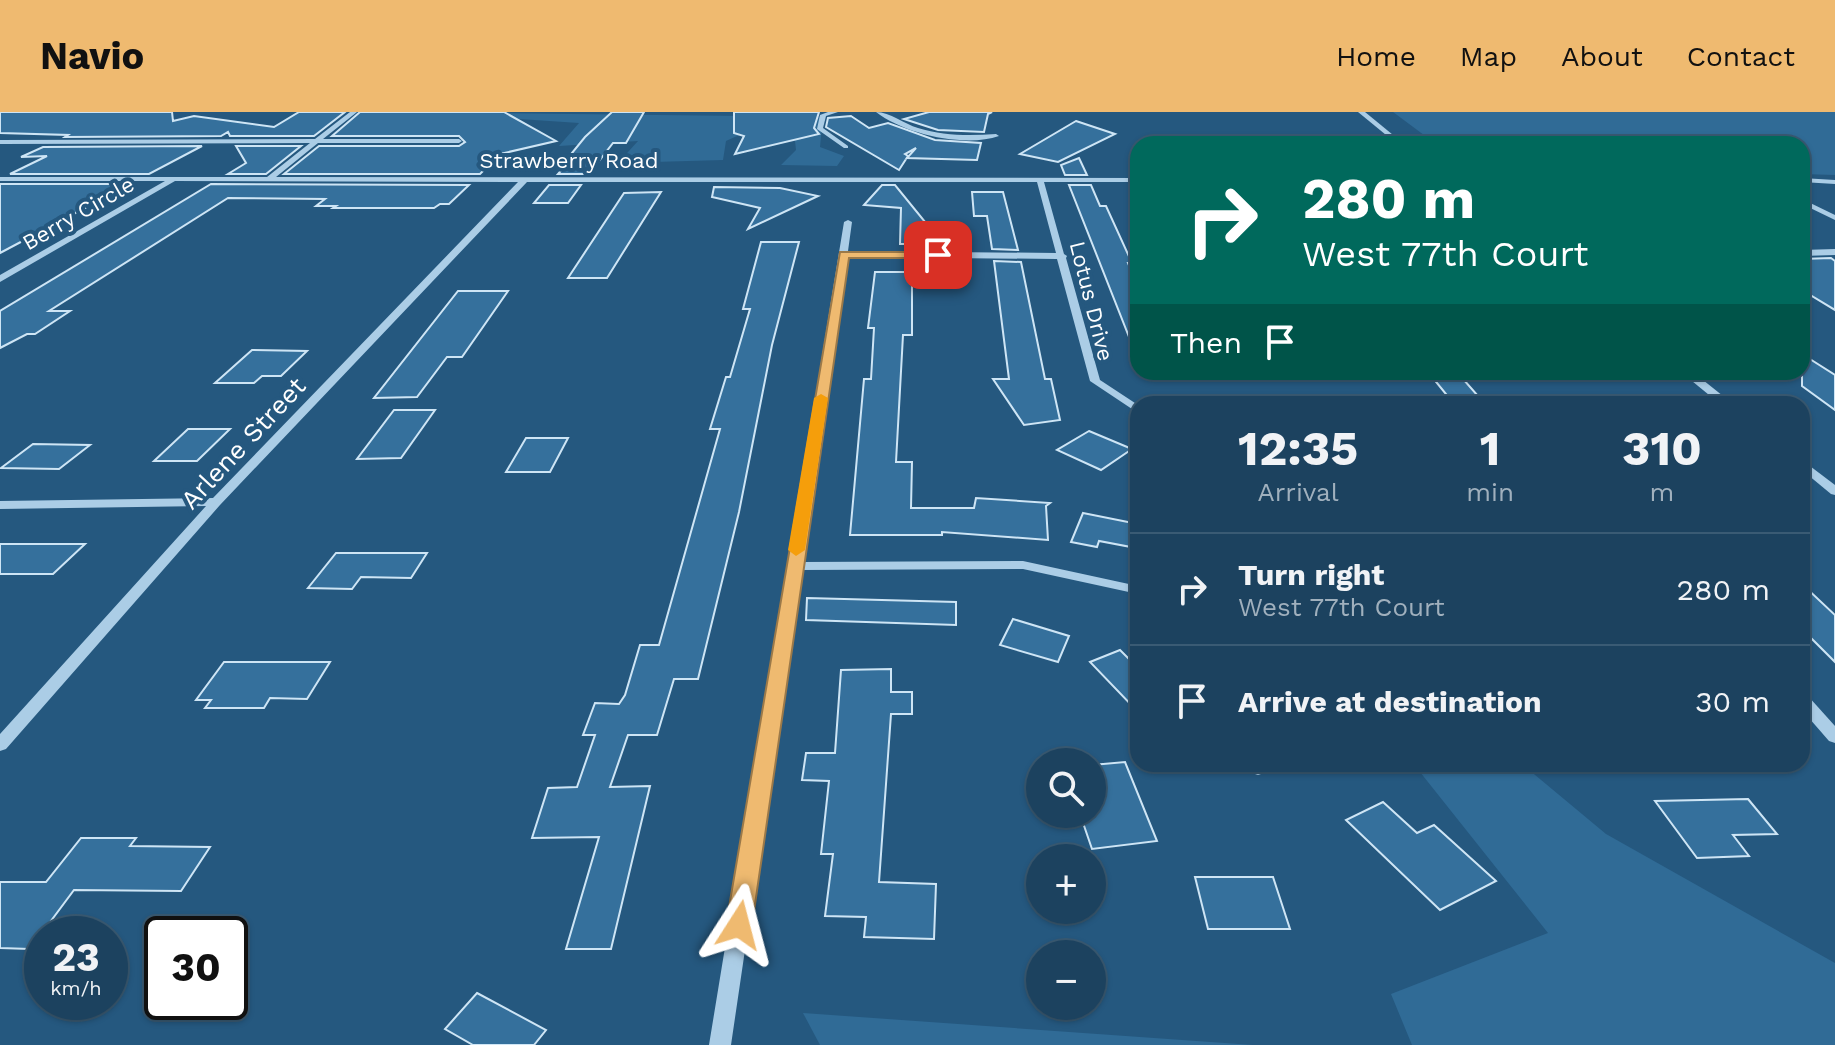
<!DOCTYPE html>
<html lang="en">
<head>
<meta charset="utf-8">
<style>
  :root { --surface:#1c425f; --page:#294d68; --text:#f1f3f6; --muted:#a0b0bd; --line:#3a5b74; --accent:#efba70 }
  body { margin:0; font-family:"Work Sans",sans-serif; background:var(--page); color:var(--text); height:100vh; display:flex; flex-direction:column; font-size:30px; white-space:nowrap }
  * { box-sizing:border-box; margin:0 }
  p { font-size:26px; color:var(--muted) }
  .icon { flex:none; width:44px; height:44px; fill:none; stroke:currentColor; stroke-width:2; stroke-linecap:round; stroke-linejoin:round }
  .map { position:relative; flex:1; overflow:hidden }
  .panel { position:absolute; left:1130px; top:284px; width:680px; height:376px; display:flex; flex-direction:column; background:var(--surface); border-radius:24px; box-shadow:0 2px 6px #0004,0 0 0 2px var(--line) }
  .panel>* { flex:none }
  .banner { position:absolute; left:1130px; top:24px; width:680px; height:244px; border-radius:24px; box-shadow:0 2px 6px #0004,0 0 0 2px var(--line); background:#00695c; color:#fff; overflow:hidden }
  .buttons { position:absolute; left:1026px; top:636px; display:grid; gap:16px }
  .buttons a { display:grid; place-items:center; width:80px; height:80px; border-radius:50%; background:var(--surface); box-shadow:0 2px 6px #0004,0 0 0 2px var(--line); font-size:40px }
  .speed { position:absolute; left:24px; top:804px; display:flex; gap:16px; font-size:40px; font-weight:700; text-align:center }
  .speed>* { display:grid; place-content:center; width:104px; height:104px; border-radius:50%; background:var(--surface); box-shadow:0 2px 6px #0004,0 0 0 2px var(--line); line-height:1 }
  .speed small { font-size:20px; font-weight:400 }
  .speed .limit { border:4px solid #111; border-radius:12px; background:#fff; color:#111 }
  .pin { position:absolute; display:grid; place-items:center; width:68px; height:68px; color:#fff; margin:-34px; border-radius:16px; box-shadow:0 4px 12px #0006 }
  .me { position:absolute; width:88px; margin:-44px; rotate:9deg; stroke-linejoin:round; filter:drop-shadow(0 0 6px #0008) }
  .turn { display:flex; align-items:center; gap:28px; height:168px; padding:0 40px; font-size:36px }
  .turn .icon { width:104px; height:104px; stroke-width:2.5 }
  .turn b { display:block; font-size:56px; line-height:68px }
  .then { display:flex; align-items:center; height:76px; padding:0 40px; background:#0003; gap:16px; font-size:30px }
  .eta { display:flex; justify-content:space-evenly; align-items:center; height:136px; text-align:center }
  .eta b { font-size:48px; font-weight:700; line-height:56px }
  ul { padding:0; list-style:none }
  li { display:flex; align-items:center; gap:24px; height:112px; padding:0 40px; border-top:2px solid var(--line) }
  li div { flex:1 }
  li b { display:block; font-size:30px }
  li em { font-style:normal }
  header { display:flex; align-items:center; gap:48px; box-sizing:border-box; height:112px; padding:0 40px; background:var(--accent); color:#111 }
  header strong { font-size:38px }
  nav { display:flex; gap:44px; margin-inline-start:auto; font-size:28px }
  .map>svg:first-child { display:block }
</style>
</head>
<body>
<header>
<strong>Navio</strong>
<nav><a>Home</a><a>Map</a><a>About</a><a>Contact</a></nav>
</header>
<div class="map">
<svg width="1835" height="933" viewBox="0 0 1835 933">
  <rect width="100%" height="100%" fill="#25587f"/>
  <g fill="#306b96">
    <path d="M416 0 823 5 820 35 844 44 837 54 781 53 796 38 795 29C775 12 747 18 726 29L723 48 618 51 638 29 559 34 579 11Z"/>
    <path d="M1393 0H1835V63L1802 62V32H1436Z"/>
    <path d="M1489 652H1522L1606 722 1835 851V933H1412L1391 882 1548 821 1420 660Z"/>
    <path d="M803 901 1253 933H820Z"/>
  </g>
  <g fill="#35709c" stroke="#cee5f5" stroke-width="2">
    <path d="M0 0H172L173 9 194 4 274 15 299 0H345L314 24H230L228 20 221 24 65 25 68 23 0 21Z"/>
    <path d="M360 0H504L556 29 500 42 480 62H284L319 34H459L465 30 459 24H332Z"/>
    <path d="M612 0H644L626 31H613L589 62H558L567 52H563L585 25Z"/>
    <path d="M734 0H819L814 16 819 22 735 42 744 24 734 21Z"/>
    <path d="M929 0H992L988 2 984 20 938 18 904 7Z"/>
    <path d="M851 4 869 16 888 11 935 28 981 31 977 48 907 46 916 36 905 42 908 44 899 58 826 15 828 6Z"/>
    <path d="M1076 9 1115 22 1058 50 1020 42Z"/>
    <path d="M202 34 149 62H10L47 44 21 45 43 35Z"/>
    <path d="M236 34H301L266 62H228L246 51Z"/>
    <path d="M1079 46 1087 63H1065L1061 53Z"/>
    <path d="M0 72H130L0 141Z"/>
    <path d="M211 72 469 73 449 92H440L434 96H333L336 94H316L325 87 228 86 49 199H70L35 222H27L0 236V199Z"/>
    <path d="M549 73H581L568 91H534Z"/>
    <path d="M882 73H895L943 132H900L901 96 864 93Z"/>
    <path d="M1069 73H1091L1100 94H1106L1132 151H1128L1138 176V239L1135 240Z"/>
    <path d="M714 75 780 76 818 84 748 117 760 96 712 85Z"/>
    <path d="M661 80 607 166H568L624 81Z"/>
    <path d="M972 80H1003L1018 138 992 137 987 104H974Z"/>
    <path d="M761 130H799L772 233 739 400 698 567H674L657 623H628L610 675 650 674 611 837H566L599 725 532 726 548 676 577 675 595 623H583L595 591 619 592 625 583 640 533H659L720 317H710L726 265H730L750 197H743Z"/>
    <path d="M1831 146 1835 149V198L1802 178V147Z"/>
    <path d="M994 149 1021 150 1045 267H1051L1060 308 1024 313 993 267H1009Z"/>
    <path d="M875 160H912V223H903L896 350H912L911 396H974L976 386 1050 391 1046 394 1048 428 942 420V423H850L864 267H871L874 216H868Z"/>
    <path d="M458 179H508L462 245H447L417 285 374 286Z"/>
    <path d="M252 238 307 239 281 264H262L254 271H215Z"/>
    <path d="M1802 242 1835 263V298L1802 274Z"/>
    <path d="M1428 260H1457L1485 292H1454Z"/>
    <path d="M394 298H435L401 346 357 347Z"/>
    <path d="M188 317H230L197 349H154Z"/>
    <path d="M1089 319 1132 337 1101 358 1057 338Z"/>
    <path d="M526 326H568L550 360H506Z"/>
    <path d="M33 332 90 333 59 357 1 356Z"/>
    <path d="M1083 401 1138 412 1131 435 1099 429 1097 435 1071 430Z"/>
    <path d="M0 432H85L53 462H0Z"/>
    <path d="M336 441H427L411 466 361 465 352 477 308 476Z"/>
    <path d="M1802 472 1835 503V550L1802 517Z"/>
    <path d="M807 486 956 490V513L806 508Z"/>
    <path d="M1013 507 1069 524 1058 550 1000 533Z"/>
    <path d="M1120 538 1138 556V600L1090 550Z"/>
    <path d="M224 550H330L307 587 270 586 264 596H205L211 588H196Z"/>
    <path d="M891 557V580H912V602H891L879 770 936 772 934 827 864 825 866 805 825 804 833 742H821L829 669 802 668 806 641H835L841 558Z"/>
    <path d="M1125 650 1157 729 1092 737 1080 702H1092V653Z"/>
    <path d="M1748 687 1777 722 1733 723 1749 744 1697 746 1655 689Z"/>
    <path d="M1383 690 1417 721 1434 713 1496 769 1440 798 1346 708Z"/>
    <path d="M81 726H136L130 734 210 735 181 779 74 778 30 837 0 836V770H46Z"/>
    <path d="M1195 765H1273L1290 817H1208Z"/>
    <path d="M477 881 546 918 534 933H473L445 917Z"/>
  </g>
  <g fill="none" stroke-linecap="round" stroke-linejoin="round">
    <g fill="#abcde6" fill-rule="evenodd">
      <path d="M350 0H357L323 27H459L462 29 459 31H318L276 65 1138 66V70H1044L1064 142 1067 144 1066 146 1100 268 1138 293V301L1090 269 1057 147 847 145 802 450 1023 449 1138 474V482L1023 457 801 458 731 933H709L844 110 848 108 852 110 848 139 1056 141 1037 70H527L220 393 6 637 0 639V622L206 394 0 397V389L213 386 518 70 175 69 0 170V163L165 69H0V65H267L310 31 0 32V28L315 27Z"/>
      <path d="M828 0H838L826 4 823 16 848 34V36H844L817 17 820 3Z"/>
      <path d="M876 0C890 0 904 12 918 16 943 24 970 24 996 22L999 24C965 36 904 22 876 0Z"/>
      <path d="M1358 0H1365L1404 32H1397Z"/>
      <path d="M1802 66 1835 68V72L1802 70Z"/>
      <path d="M1802 87 1835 103V108L1802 92Z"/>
      <path d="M1835 137V143L1802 144V138Z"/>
      <path d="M1681 260H1693L1733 292H1720Z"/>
      <path d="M1802 348 1835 373V383L1831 382 1802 358Z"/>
      <path d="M1802 582 1808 584 1835 614V631L1829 629 1802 598Z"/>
      <path d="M1247 652H1265L1267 656 1264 661 1258 663 1252 661Z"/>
    </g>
  </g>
  <path fill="#efba70" stroke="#9b7949" stroke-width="2" d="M840 140H938L944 143 938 146H849L752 813 748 821 739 825 729 821 726 813Z"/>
  <path fill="#f59e0b" d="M821 282 828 286 805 438 796 444 788 438 814 286Z"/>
  <g text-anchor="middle" stroke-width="8" stroke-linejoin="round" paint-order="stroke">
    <g font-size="22" fill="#fff" stroke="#25587f">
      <text x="569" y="56">Strawberry Road</text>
      <text transform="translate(78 101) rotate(-30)" y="8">Berry Circle</text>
      <text transform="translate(1092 189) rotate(76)" y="8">Lotus Drive</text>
    </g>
    <g font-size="26" fill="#fff" stroke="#25587f">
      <text transform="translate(243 331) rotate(-47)" y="9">Arlene Street</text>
    </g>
  </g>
</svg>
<div class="buttons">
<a><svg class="icon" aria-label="search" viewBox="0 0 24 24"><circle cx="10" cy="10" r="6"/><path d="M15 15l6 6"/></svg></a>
<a>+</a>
<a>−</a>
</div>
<div class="speed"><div>23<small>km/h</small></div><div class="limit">30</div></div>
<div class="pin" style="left:938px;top:143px;background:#d93025"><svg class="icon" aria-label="arrive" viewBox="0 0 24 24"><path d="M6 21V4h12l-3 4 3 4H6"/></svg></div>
<svg class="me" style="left:739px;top:813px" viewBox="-20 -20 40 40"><path d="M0-17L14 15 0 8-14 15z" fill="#efba70" stroke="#fff" stroke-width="4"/></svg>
<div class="banner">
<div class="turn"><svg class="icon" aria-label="right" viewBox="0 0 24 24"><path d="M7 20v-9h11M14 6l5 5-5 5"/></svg><div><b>280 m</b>West 77th Court</div></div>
<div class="then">Then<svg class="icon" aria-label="arrive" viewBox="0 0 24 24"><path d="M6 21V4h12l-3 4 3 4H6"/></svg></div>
</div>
<section class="panel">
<div class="eta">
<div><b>12:35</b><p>Arrival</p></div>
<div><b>1</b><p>min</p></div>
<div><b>310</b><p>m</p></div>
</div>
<ul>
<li><svg class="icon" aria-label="right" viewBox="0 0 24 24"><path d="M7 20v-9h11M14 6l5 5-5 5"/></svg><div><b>Turn right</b><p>West 77th Court</p></div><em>280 m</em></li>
<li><svg class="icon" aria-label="arrive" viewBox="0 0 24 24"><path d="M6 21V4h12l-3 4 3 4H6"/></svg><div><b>Arrive at destination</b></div><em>30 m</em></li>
</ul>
</section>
</div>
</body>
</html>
